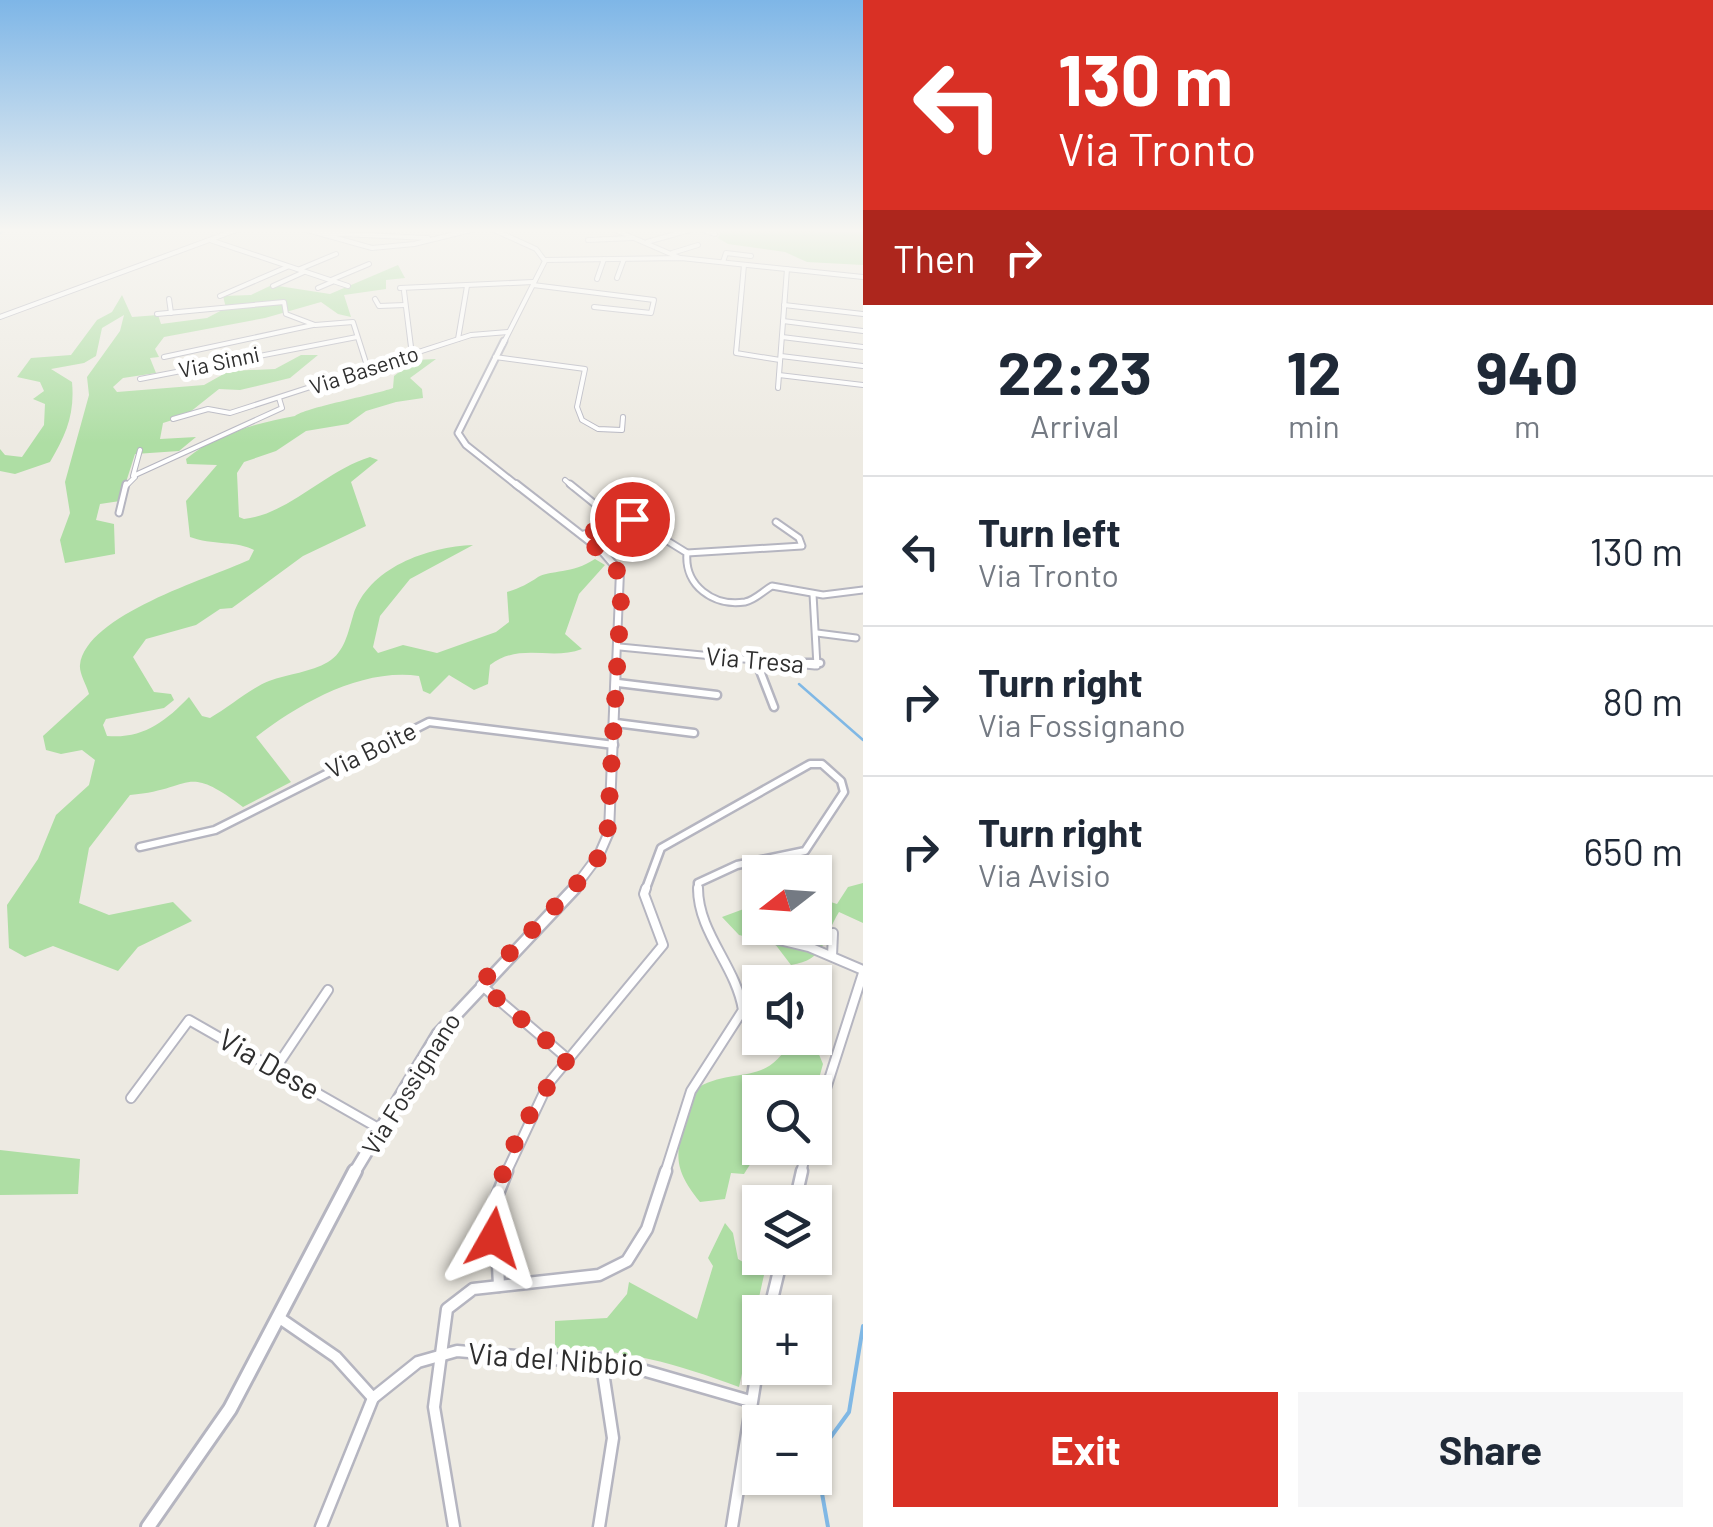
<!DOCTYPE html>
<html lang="en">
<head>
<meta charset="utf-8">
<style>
  :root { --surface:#fff; --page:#f6f6f7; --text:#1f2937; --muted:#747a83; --line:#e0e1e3; --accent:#d93025 }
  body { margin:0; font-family:Barlow,sans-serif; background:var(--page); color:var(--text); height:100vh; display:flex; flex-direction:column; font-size:38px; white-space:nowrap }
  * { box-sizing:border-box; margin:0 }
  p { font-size:32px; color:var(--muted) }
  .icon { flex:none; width:55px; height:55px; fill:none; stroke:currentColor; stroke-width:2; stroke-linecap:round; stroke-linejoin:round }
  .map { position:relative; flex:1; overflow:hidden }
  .side { display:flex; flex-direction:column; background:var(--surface); width:850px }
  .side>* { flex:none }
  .banner { background:#d93025; color:#fff; overflow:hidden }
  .needle { width:65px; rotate:253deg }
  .tools { position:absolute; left:742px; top:855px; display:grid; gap:20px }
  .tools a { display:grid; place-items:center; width:90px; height:90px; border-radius:0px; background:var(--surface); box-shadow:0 2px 8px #0004; font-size:50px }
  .pin { position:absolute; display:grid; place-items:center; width:85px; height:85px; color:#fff; margin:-42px; border:5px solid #fff; border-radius:50%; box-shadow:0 2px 10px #0007 }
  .me { position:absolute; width:110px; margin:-55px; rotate:6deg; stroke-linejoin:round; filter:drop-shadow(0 0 8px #0008) }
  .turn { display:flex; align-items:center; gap:35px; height:210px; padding:0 30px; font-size:45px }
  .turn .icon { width:130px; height:130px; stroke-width:2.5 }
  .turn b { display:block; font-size:70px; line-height:85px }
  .then { display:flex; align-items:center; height:95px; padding:0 30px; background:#0003; gap:20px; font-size:38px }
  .eta { display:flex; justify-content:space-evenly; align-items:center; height:170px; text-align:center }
  .eta b { font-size:60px; font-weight:700; line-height:70px }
  .primary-button { display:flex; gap:20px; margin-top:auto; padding:20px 30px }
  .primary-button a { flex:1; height:115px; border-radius:0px; background:var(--accent); color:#fff; font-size:40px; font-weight:700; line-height:115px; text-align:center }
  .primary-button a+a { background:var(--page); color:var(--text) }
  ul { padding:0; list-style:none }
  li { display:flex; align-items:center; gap:30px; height:150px; padding:0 30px; border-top:2px solid var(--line) }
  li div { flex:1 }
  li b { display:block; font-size:38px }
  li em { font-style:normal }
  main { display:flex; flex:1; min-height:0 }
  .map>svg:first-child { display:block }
</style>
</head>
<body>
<main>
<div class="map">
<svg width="863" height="1527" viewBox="0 0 863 1527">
  <rect width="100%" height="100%" fill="#edeae2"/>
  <g fill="#aedea4">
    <path d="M723 229 863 231V265L807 262 785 252 728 244 718 238Z"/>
    <path d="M398 265 405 278 386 280V289L344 295 351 317 338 314 321 302 265 318 164 337 155 349 159 357 150 358 156 373 123 378 113 387 117 392 204 385 229 371 275 369 301 355H318L290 378 240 390 219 389 185 416 163 423 160 439 196 437 179 451 135 454 120 501 100 504 96 520 114 524 115 554 65 563 60 540 70 513 65 482 89 395 87 377 120 331 124 315 102 328 96 356 84 363 51 369 72 382C75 414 66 435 50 462L15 474 0 471V449L5 455 22 457 44 425 45 404 33 399 44 391 40 382 17 377 31 358 71 355 97 320 112 312 122 295 132 317 158 315 161 324 207 318 226 308 223 296 251 295 272 285 330 294Z"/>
    <path d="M436 359 410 378 422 389 423 398 396 402 366 411 348 424 306 431 276 451 244 462 237 473 239 517 244 519C289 514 325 471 370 457L378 460 351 482 366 526 303 556 232 608 220 609 196 625 146 639 133 657 154 692 171 694 174 700 164 708 106 719 103 725 107 736C143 739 165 722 189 697L202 716 210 718C229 707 251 688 269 681 288 674 311 672 328 662 345 652 348 632 353 616 368 567 428 547 473 545L410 579 380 616 373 647 378 653 403 645 437 653 496 632 509 622 507 592C520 588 528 584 538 577 551 570 572 574 595 559L605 565 579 594 565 634 582 649C551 661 520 642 490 665L488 684 474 690 449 675 430 694 423 691 419 676C362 668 300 703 256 737L291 782 243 807C183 762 194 790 130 795L89 848 79 903 109 915 173 902 192 921 138 947 118 971 53 946 25 957 9 948 7 905 38 859 56 815 89 785 95 760 82 750 61 754 46 750 43 736 89 694C86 684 79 673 80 665 86 615 207 579 249 560L254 550C238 541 211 545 190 537L186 501 217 465 187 464 186 459C218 432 255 424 295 416 304 408 374 395 393 388L394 376 415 360Z"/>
    <path d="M863 883V923L839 912C823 938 826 960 791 965L775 944 739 935 722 917 760 903V928H815V897L837 904 848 887Z"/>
    <path d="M792 1038H812L823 1064 815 1093 760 1092V1125L744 1138 756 1155 744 1174 731 1173 725 1199 700 1202C673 1168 675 1156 686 1115 689 1106 690 1092 699 1087 737 1066 767 1088 792 1038Z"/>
    <path d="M0 1150 80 1159 78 1194 0 1195Z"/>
    <path d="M725 1223 733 1233 738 1259 764 1275 739 1387C677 1364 622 1348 555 1348V1321L607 1318 627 1294 629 1282 697 1319 713 1266 708 1258Z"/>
  </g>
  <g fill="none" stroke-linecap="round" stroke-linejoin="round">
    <g stroke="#80b8e5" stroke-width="2.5">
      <path d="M0 233 4 229"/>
      <path d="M799 684 863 740"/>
    </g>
    <path stroke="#80b8e5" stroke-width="4" d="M828 1527 820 1482 825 1445 849 1412 863 1326"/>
    <defs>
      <g id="minor-far4">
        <path d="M304 229 372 248 414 244 475 229"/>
        <path d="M613 229 680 258"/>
        <path d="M700 229 715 234"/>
        <path d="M819 229 863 230"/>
        <path d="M321 233 428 238"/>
        <path d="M210 240 348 286"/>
        <path d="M588 240 632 238"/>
        <path d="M647 242 693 229"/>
        <path d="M672 253 698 245"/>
        <path d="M545 260 681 258 863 277"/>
        <path d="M723 262 726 253 751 256"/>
        <path d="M744 265 736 353 780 360"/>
        <path d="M300 269 336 254"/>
        <path d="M617 278 624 259"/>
        <path d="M597 279 604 259"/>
        <path d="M331 280 369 264"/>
        <path d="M533 285 654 300 651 313 594 307"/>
        <path d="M273 286 304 272"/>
        <path d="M318 288 332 282"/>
        <path d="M400 288 533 282"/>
        <path d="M404 291 412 355"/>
        <path d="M220 296 287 267"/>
        <path d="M169 299 171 313"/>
        <path d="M375 299 379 306 405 305"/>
        <path d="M784 305 863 314"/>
        <path d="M157 314 284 302 286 314 315 325 353 322 368 369"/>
        <path d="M0 317 239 229"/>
        <path d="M783 321 863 331"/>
        <path d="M782 337 863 347"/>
        <path d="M458 339 467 286"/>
        <path d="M781 356 863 366"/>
        <path d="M164 357 313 325"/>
        <path d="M495 357 585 369 577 407 582 420 598 429 622 430 623 417"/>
        <path d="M779 375 863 385"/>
        <path d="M140 379 357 337"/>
        <path d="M778 388 787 269"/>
        <path d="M173 419 208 409 230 413 471 335 508 332"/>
        <path d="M140 450 133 476 282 408 279 398"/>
        <path d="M565 480 573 487"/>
        <path d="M125 487 135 477"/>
      </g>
      <g id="minor-far3">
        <path d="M570 484 616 521"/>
        <path d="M119 513 126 484"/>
        <path d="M581 535 632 519 687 553C684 585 713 607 745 602 755 600 763 591 772 586L823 595 863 590"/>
        <path d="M687 553 802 546 799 538 776 522"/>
        <path d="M813 594 817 666"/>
        <path d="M817 633 856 638"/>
        <path d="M620 647 815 666"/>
        <path d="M756 660 758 666"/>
      </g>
      <g id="minor-far2">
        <path d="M757 663 774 707"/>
        <path d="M789 663H820"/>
        <path d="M618 683 717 695"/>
        <path d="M616 723 694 733"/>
        <path d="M140 847 215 830 429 722 614 745"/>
        <path d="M645 891 661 848 810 764H822L841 781 844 792 805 851 737 865 698 883V891"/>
      </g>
      <g id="minor-far1">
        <path d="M763 936 809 947 863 970"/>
        <path d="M832 956 833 933"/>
        <path d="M481 985 568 1059"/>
        <path d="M275 1069 328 990"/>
        <path d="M131 1098 189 1020 380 1129"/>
        <path d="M815 1123 863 973"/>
        <path d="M506 1173 548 1084 663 945 644 894 646 888"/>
        <path d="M665 1173 691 1091 743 1010C736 966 698 933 698 888"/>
        <path d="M801 1173 807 1148"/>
      </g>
      <g id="minor">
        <path d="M795 1202 802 1171"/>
        <path d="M499 1286 495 1201 507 1171"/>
        <path d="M769 1312 782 1258"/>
        <path d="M281 1319 336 1357 373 1398 418 1362 457 1351 625 1365 750 1401"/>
        <path d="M321 1527 373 1398"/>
        <path d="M454 1527 434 1407 447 1309 473 1289 599 1275 627 1261 647 1229 666 1171"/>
        <path d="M599 1527 613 1438 601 1359"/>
        <path d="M732 1527 760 1352"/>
      </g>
      <path id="tertiary-far5" d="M492 229 536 249 545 261 503 344"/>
      <path id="tertiary-far4" d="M504 341 458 433 466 445 519 487"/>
      <path id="tertiary-far3" d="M516 484 602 551 620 572 616 666"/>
      <path id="tertiary-far2" d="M572 891 599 855 609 832 616 663"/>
      <path id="tertiary-far1" d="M354 1173 438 1034 575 888"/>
      <path id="tertiary" d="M148 1527 230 1409 355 1171"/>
    </defs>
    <use href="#minor-far4" stroke="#b5b5c0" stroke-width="6"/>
    <use href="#minor-far3" stroke="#b5b5c0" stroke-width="9"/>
    <use href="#minor-far2" stroke="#b5b5c0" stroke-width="11"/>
    <use href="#minor-far1" stroke="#b5b5c0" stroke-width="12"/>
    <use href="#minor" stroke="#b5b5c0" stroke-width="15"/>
    <use href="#tertiary-far5" stroke="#b5b5c0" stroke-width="6"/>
    <use href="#tertiary-far4" stroke="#b5b5c0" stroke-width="9"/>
    <use href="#tertiary-far3" stroke="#b5b5c0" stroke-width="10"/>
    <use href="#tertiary-far2" stroke="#b5b5c0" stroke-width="12"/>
    <use href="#tertiary-far1" stroke="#b5b5c0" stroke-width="15"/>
    <use href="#tertiary" stroke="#b5b5c0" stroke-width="18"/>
    <use href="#minor-far4" stroke="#fff" stroke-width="4"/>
    <use href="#minor-far3" stroke="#fff" stroke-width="5"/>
    <use href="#minor-far2" stroke="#fff" stroke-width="6"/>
    <use href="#minor-far1" stroke="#fff" stroke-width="8"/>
    <use href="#minor" stroke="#fff" stroke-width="10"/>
    <use href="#tertiary-far5" stroke="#fff" stroke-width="4"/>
    <use href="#tertiary-far4" stroke="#fff" stroke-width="5"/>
    <use href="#tertiary-far3" stroke="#fff" stroke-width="6"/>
    <use href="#tertiary-far2" stroke="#fff" stroke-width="8"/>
    <use href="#tertiary-far1" stroke="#fff" stroke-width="10"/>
    <use href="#tertiary" stroke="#fff" stroke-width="12"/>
  </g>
  <linearGradient id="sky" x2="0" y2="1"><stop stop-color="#7eb6e7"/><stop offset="0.52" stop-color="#f7f6f2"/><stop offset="1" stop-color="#f7f6f2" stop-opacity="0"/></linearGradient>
  <rect width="863" height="443" fill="url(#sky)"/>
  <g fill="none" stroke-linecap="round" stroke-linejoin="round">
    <path stroke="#d93025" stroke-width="18" stroke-dasharray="0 32.4" d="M493 1238C490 1175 530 1107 568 1059L480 984 593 867 607 840 622 582 613 562 581 535 632 519"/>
  </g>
  <g text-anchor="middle" stroke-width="10" stroke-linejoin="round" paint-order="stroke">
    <g font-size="22" fill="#2e2e2e" stroke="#fff">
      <text transform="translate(219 362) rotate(-12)" y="8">Via Sinni</text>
      <text transform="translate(364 370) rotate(-18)" y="8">Via Basento</text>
    </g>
    <g font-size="25" fill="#2e2e2e" stroke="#fff">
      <text transform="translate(755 660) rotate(5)" y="9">Via Tresa</text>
      <text transform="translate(371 750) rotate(-26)" y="9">Via Boite</text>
      <text transform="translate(411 1084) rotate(-58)" y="9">Via Fossignano</text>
    </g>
    <g font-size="30" fill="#2e2e2e" stroke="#fff">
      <text transform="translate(269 1065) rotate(30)" y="10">Via Dese</text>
      <text transform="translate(556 1360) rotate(4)" y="10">Via del Nibbio</text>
    </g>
  </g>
</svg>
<div class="tools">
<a><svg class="needle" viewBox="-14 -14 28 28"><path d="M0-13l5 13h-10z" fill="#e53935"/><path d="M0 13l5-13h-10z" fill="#747a83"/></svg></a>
<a><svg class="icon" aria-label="sound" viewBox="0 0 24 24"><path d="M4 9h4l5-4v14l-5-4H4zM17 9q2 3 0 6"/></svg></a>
<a><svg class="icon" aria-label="search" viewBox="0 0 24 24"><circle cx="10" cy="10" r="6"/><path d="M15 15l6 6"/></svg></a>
<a><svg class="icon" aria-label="layers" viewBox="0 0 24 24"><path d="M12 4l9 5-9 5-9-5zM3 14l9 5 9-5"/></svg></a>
<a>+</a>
<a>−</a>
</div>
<div class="pin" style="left:632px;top:519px;background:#d93025"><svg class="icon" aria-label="arrive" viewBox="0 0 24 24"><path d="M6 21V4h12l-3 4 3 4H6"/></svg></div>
<svg class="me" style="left:493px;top:1238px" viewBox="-20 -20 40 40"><path d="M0-17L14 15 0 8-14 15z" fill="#d93025" stroke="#fff" stroke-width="4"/></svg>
</div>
<section class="side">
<div class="banner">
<div class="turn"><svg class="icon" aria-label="left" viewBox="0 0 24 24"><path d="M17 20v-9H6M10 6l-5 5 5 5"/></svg><div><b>130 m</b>Via Tronto</div></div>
<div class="then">Then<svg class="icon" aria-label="right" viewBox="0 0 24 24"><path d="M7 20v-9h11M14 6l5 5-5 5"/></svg></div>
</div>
<div class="eta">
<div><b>22:23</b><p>Arrival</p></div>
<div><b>12</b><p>min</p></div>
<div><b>940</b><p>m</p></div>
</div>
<ul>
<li><svg class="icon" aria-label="left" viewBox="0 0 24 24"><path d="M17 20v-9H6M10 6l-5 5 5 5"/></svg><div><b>Turn left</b><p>Via Tronto</p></div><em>130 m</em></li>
<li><svg class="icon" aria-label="right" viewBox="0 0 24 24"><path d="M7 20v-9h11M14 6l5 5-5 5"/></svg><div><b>Turn right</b><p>Via Fossignano</p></div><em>80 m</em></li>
<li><svg class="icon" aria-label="right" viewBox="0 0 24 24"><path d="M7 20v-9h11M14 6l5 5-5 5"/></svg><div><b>Turn right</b><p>Via Avisio</p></div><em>650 m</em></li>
</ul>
<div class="primary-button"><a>Exit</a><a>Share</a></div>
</section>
</main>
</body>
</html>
